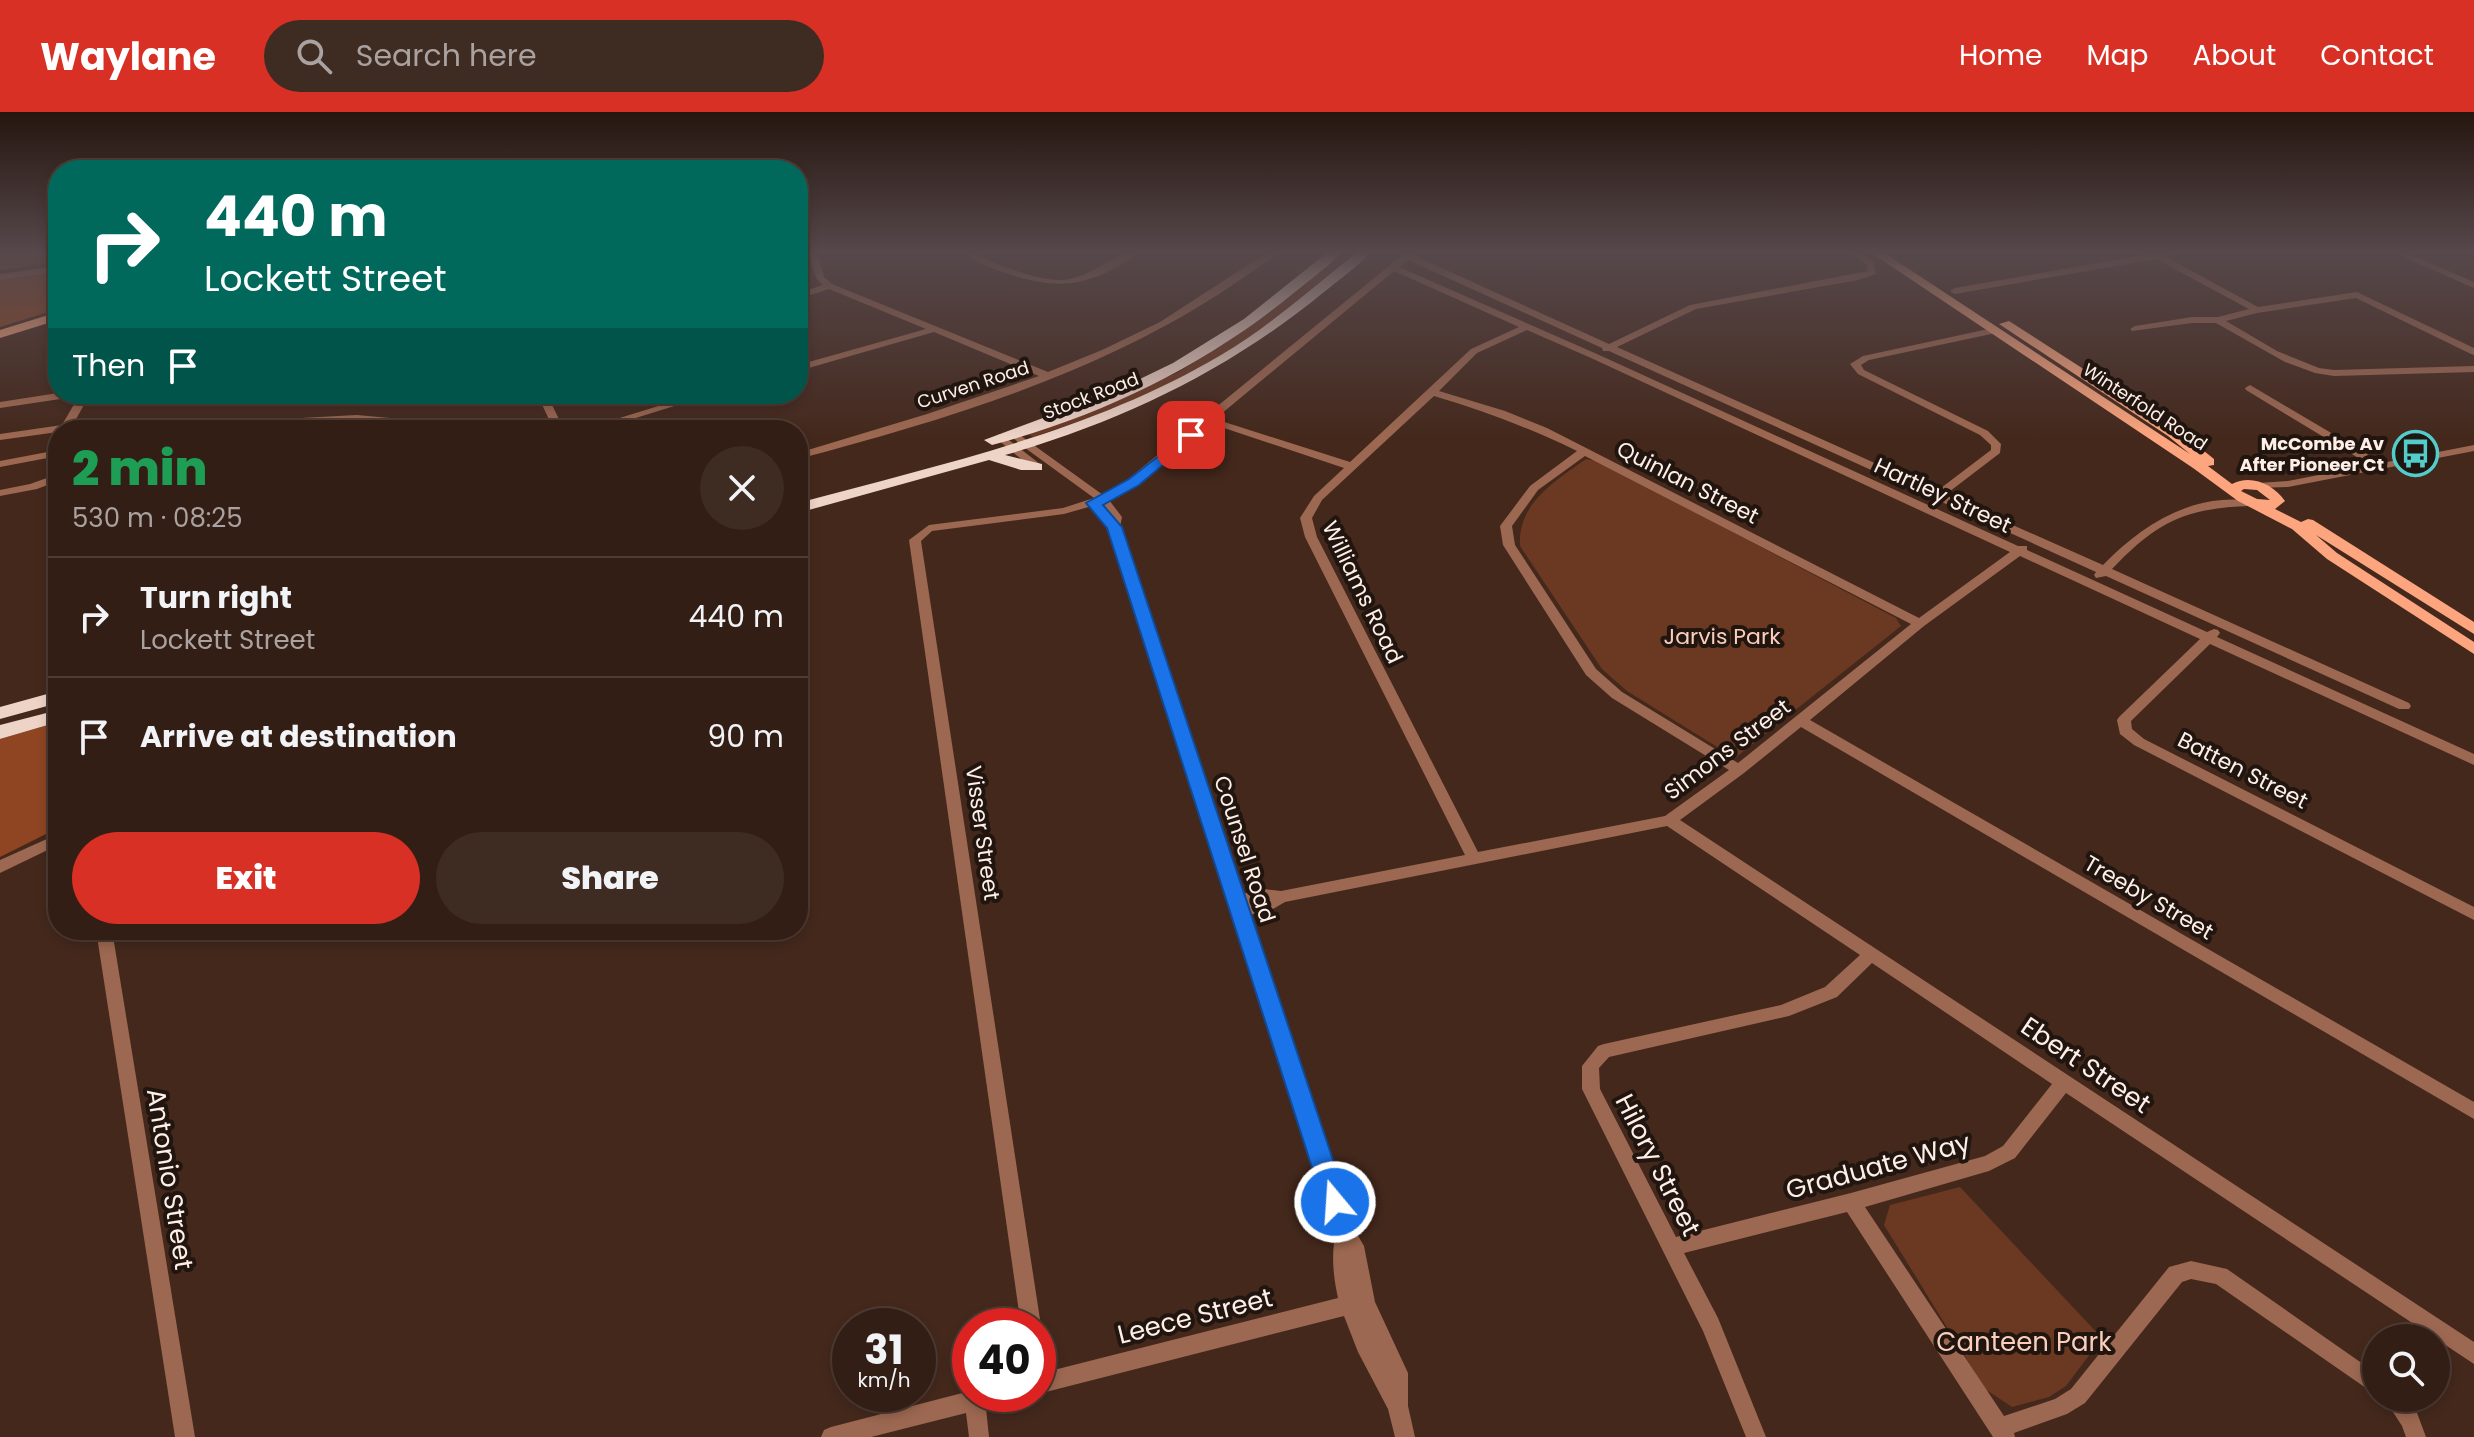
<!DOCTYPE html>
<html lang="en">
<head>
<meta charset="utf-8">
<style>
  :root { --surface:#331e15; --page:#3e2b22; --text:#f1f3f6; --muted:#a9a2a0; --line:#4e3c34; --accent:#d93025 }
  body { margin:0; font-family:Poppins,sans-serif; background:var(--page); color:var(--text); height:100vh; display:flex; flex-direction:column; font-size:30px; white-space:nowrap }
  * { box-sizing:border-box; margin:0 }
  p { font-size:26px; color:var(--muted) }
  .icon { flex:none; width:44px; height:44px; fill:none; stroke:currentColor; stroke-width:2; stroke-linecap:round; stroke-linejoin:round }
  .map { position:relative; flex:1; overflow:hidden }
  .drawer { position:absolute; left:48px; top:308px; width:760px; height:520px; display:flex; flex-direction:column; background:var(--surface); border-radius:32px; box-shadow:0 4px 12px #0003,0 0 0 2px var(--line) }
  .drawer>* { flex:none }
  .top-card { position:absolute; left:48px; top:48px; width:760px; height:244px; border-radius:32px; box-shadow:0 4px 12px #0003,0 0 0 2px var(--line); background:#00695c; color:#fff; overflow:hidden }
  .buttons { position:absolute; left:2362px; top:1212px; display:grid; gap:16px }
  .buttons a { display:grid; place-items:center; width:88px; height:88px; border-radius:50%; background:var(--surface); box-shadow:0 4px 12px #0003,0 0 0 2px var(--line); font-size:40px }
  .speed { position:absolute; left:832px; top:1196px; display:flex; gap:16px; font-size:40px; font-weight:700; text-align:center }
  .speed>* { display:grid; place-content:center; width:104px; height:104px; border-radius:50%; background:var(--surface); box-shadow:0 4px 12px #0003,0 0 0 2px var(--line); line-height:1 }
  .speed small { font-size:20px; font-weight:400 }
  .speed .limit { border:12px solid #d22; background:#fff; color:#111 }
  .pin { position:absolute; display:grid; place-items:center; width:68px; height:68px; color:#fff; margin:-34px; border-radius:16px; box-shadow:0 4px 12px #0006 }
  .me { position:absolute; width:88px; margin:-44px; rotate:342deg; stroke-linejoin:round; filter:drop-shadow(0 0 6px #0008) }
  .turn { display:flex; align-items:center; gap:28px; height:168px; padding:0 24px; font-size:36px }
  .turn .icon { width:104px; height:104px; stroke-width:2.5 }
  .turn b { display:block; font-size:56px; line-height:68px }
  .then { display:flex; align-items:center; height:76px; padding:0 24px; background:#0003; gap:16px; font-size:30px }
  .round { display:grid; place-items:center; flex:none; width:84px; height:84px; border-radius:42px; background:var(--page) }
  .overview { display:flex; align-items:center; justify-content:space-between; height:136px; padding:0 24px }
  h1 { font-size:48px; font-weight:800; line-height:60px; color:#1e9e55 }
  .button { display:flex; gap:16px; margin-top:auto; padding:16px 24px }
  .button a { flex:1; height:92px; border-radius:48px; background:var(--accent); color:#fff; font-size:32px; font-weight:800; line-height:92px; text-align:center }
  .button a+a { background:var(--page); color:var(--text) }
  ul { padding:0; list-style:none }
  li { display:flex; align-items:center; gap:24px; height:120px; padding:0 24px; border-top:2px solid var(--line) }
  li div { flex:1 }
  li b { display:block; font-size:30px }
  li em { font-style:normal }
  header { display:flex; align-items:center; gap:48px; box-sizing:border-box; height:112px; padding:0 40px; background:var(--accent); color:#fff }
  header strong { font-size:38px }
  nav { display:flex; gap:44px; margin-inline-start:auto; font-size:28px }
  .search { width:560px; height:72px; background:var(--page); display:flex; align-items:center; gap:20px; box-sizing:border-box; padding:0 28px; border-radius:44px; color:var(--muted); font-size:30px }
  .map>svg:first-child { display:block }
</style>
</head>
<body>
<header>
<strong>Waylane</strong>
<div class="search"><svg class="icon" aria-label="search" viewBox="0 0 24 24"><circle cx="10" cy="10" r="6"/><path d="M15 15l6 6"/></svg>Search here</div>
<nav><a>Home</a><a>Map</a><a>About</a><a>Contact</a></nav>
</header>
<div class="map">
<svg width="2474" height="1325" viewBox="0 0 2474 1325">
  <rect width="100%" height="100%" fill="#44281c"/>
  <g fill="#6b3922">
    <path d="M1345 140H1355C1317 171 1281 205 1240 232 1176 274 1105 301 1033 325L1029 323 1179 260 1269 201Z"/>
    <path d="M1586 347 1597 349 1896 506 1901 514 1735 646 1627 579 1602 557 1520 434C1517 392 1555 369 1586 347Z"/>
    <path d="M1960 1075 2102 1226 2066 1274 2049 1285 2012 1295 1985 1277 1884 1113 1890 1093Z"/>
  </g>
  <g fill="#8f4522">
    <path d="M0 140H58V150L0 158Z"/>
    <path d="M58 160V197L0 215V168Z"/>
    <path d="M58 610V716L0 745V627Z"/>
  </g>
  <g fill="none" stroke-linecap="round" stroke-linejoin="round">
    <g fill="#9d6851" fill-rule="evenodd">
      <path d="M809 140H817L824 165 832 172 1048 260 1102 238 1160 210 1268 140H1279C1265 152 1249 161 1234 172 1104 260 949 307 798 347V341L927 302 1039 264 934 220 798 259V253L926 217 829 177 798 187V181L823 173 816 166Z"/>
      <path d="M963 140C974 140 982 145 992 150 1013 158 1036 167 1058 168 1089 169 1111 140 1140 140 1091 175 1059 180 1003 160 989 155 974 150 963 140Z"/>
      <path d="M1406 140H1416L1413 143 1609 232 1690 193 1868 159 1866 152 1848 140H1859L1873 149 1876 162 1858 168 1696 197 1617 235 1937 379 1991 338V333L1980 323 1858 262 1850 252 1863 244 1993 216 1998 219 1996 221 1869 248 1861 253 1864 258 1988 319 2001 332 2000 341 1945 383 2103 453C2143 412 2193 380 2254 389L2256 391 2250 394C2185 396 2157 410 2112 457L2409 591 2411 594 2409 597H2399L2106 464 2096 466 2094 463 2096 460 1609 239H1603L1602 236 1408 148 1399 155 1597 242 2018 434H2027V438L2207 520 2214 517 2218 518 2220 521 2217 525 2474 642V653L2210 532 2131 609 2132 617 2144 627 2474 795V808L2134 633 2120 622 2117 608 2119 605 2200 527 2020 444 1924 514 1810 608 2474 990V1007L1801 615 1744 661 1680 708 2474 1230V1252L2066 981 2015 1046 1989 1059 1865 1095 2004 1304 2055 1287 2071 1277 2169 1155 2191 1149 2227 1157 2376 1261V1283L2216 1172 2191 1167 2182 1170 2085 1291 2067 1302 2014 1321 2015 1325H1993L1847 1100 1684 1141 1718 1206 1766 1325H1746L1703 1219 1582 977V954L1598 934 1604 932 1781 893 1825 875 1860 843 1667 714 1285 790 1273 797 1249 803 1353 1115 1364 1134 1375 1190 1408 1261V1294L1415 1325H1395L1388 1297 1358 1240 1344 1204 1038 1282V1262L1338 1186C1333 1163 1331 1143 1336 1119L1108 415 1110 405 1099 392 1064 402 932 419 921 429 1041 1214 1038 1221V1214H1021L909 428 929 413 1063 396 1094 386 1021 333 1008 321 1013 318 1103 383 1111 381ZM1394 159 1519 215 1471 237 1350 350 1215 307ZM1527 218 1591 246 2010 440 1919 506 1547 316 1505 299 1439 279 1477 241ZM1434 284C1484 299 1530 316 1577 339L1530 374 1500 414 1503 433 1586 563 1612 586 1729 658 1665 704 1478 740 1317 425 1312 406 1322 388ZM1209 311 1344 356 1314 384 1300 406 1305 425 1465 743 1281 779 1264 777 1242 782 1120 415 1122 405 1109 388 1119 385ZM1585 344 1911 512 1738 651 1622 580 1596 557 1515 433 1512 414 1538 378ZM1872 851 2052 972 2003 1034 1985 1044 1851 1081 1676 1125 1600 977 1599 956 1609 945 1789 904 1837 885Z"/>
      <path d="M2161 140H2183L2166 145 2258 195 2357 180 2474 236V243L2471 242 2356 186 2257 201 2226 209 2277 239 2319 256 2334 258 2474 254V260L2334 264 2315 261 2285 250 2216 211H2192L2132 219 2130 217 2135 214 2192 205H2218L2249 197 2156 147 1955 182 1950 179 1955 176Z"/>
      <path d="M2392 140H2404L2474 170V176Z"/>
      <path d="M58 154V160L0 168V162Z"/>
      <path d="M2250 273 2382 351 2474 333V339L2288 375 2254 376V372L2258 371 2288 369 2370 353 2246 278 2245 276Z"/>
      <path d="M58 281 79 282 74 285 0 296V290Z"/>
      <path d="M80 282H90L70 318H58V320L0 328V322L62 313Z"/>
      <path d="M537 282H547L564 318H554Z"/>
      <path d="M697 282H713L597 318H581Z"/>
      <path d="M357 303 401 307 419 318C407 318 405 315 395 313 383 309 370 309 357 309 314 309 272 318 230 318L235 315 301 306Z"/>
      <path d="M1001 322 1040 352V356H1032L997 327V323Z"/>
      <path d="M58 338V344L0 355V349Z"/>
      <path d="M58 362V369L37 377 0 384V378L30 372Z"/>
      <path d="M58 722V733L0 761V748Z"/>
      <path d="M96 818H112L195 1325H175Z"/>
      <path d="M970 1279V1282H1009L1006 1289 986 1296 989 1325H969L966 1301 871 1325H821L824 1318 831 1315Z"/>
      <path d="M2384 1286H2406L2417 1301 2426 1325H2406L2402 1314Z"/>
    </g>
    <g fill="#fca57e" fill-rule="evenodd">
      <path d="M1870 140H1883L2190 342 2168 324 1999 212 2009 209 2178 318 2214 347V353L2208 354 2232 372C2251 362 2273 372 2285 389L2275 397 2301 410 2308 407 2313 408 2474 510V522L2316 423 2337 441 2474 530V542L2327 447 2292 417 2238 389 2193 356ZM2244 377 2257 378 2270 388 2257 387 2241 379Z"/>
      <path d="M58 200V208L0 226V218Z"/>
    </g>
    <g fill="#eed3c7" fill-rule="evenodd">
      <path d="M1328 140H1342C1328 155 1311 167 1295 180 1208 252 1102 304 992 333L984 328 1113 280 1173 251 1244 207Z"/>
      <path d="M1357 140H1371C1357 155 1340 167 1324 180 1229 258 1123 309 1005 343L1042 352V358H1021L989 348 798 401V391C942 352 1091 320 1221 243 1270 214 1312 176 1357 140Z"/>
      <path d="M58 579V591L0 607V595Z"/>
      <path d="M58 598V610L0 627V613Z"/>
    </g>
  </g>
  <linearGradient id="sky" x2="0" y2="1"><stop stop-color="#25160f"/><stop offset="0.43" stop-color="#56484b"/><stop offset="1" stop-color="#56484b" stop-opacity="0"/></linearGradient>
  <rect width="2474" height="326" fill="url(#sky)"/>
  <path fill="#1a73e8" stroke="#114b97" stroke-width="2" d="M1191 319 1195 320V326L1139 373 1103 393 1122 415 1347 1090 1344 1098 1335 1101 1327 1098 1323 1090 1107 416 1086 391 1129 367Z"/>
  <defs>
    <symbol id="bus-ring" viewBox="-11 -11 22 22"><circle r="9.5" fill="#21150f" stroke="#52cdcc" stroke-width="1.5"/><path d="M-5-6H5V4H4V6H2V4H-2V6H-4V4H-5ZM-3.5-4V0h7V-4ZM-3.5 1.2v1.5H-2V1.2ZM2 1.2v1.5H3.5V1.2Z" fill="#52cdcc"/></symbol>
  </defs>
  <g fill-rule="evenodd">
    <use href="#bus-ring" x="2390" y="316" width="51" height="51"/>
  </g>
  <g text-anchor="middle" stroke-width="8" stroke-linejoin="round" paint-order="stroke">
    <g font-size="18" fill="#feefe8" stroke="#21150f">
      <text transform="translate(973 273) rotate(-18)" y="6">Curven Road</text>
      <text transform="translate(1091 284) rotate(-21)" y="6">Stock Road</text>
      <text transform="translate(2145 295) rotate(33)" y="6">Winterfold Road</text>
    </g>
    <g font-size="18" font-weight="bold" fill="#feefe8" stroke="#21150f" text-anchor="end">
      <text x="2384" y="338">McCombe Av<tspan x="2384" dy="21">After Pioneer Ct</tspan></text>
    </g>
    <g font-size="22" fill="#feefe8" stroke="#21150f">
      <text transform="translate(1688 370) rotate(27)" y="8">Quinlan Street</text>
      <text transform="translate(1943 383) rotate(25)" y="8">Hartley Street</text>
      <text transform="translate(1363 480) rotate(64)" y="8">Williams Road</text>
      <text transform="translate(1727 637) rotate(-37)" y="8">Simons Street</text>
      <text transform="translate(2243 658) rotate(27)" y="8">Batten Street</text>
      <text transform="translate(983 721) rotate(82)" y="8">Visser Street</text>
      <text transform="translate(1245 737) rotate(72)" y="8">Counsel Road</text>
      <text transform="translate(2149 785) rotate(30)" y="8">Treeby Street</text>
    </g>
    <g font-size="22" fill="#facebb" stroke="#21150f">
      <text x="1722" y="532">Jarvis Park</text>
    </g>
    <g font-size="26" fill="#feefe8" stroke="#21150f">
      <text transform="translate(2086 953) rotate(34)" y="9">Ebert Street</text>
      <text transform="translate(1658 1053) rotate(63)" y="9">Hilory Street</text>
      <text transform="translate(1878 1054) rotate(-15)" y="9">Graduate Way</text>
      <text transform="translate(170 1067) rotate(81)" y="9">Antonio Street</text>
      <text transform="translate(1195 1204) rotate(-14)" y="9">Leece Street</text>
    </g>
    <g font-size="26" fill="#facebb" stroke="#21150f">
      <text x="2024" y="1239">Canteen Park</text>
    </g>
  </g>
</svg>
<div class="buttons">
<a><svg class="icon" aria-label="search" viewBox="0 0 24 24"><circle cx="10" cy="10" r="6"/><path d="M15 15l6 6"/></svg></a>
</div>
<div class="speed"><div>31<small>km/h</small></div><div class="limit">40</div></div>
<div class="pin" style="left:1191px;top:323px;background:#d93025"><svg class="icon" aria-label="arrive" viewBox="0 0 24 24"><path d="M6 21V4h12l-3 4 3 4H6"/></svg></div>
<svg class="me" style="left:1335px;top:1090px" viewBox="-20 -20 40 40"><circle r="17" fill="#1a73e8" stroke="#fff" stroke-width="3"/><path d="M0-11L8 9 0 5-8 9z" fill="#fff"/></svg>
<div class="top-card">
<div class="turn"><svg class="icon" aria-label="right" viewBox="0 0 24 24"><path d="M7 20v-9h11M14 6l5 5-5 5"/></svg><div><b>440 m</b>Lockett Street</div></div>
<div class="then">Then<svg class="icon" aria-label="arrive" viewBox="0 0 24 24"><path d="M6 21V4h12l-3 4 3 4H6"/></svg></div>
</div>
<section class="drawer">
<div class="overview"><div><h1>2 min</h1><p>530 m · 08:25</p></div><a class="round"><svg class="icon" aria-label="close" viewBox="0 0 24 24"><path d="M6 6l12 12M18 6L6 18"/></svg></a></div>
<ul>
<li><svg class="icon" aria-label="right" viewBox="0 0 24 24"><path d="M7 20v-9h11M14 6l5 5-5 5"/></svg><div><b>Turn right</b><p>Lockett Street</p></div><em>440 m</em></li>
<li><svg class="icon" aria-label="arrive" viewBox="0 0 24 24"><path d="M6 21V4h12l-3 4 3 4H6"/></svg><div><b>Arrive at destination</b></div><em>90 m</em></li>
</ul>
<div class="button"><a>Exit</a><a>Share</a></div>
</section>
</div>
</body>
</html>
